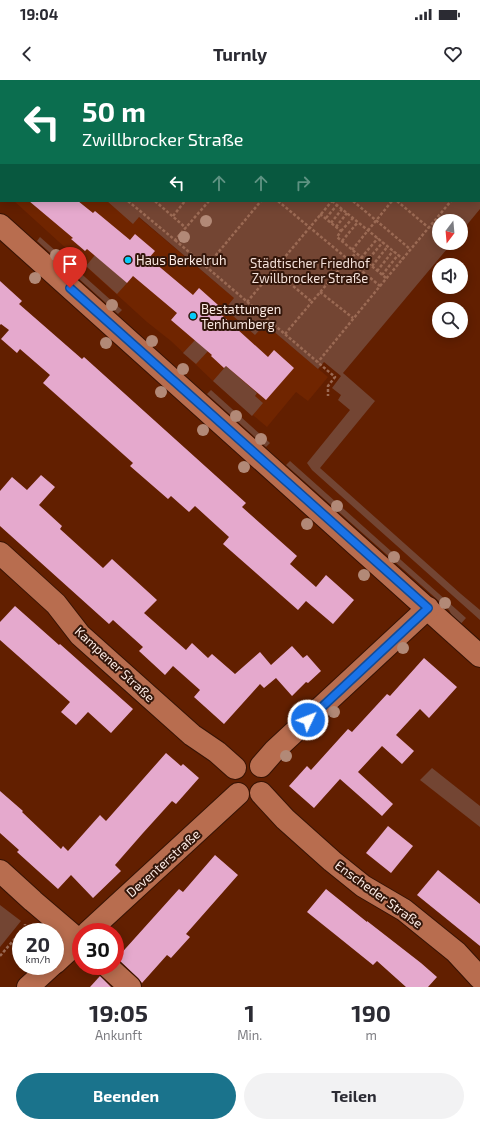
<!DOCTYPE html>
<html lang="de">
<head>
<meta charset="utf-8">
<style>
  :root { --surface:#fff; --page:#f2f2f3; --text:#2b2b33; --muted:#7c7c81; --accent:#1a738c }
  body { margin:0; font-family:"Exo 2",sans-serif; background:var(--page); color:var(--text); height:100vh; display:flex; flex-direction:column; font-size:15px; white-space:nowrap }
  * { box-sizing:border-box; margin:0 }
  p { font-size:13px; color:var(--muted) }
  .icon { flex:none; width:22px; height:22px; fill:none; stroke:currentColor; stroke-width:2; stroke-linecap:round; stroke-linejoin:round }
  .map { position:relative; height:907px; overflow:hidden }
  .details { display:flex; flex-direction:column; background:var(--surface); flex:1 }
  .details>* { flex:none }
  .hud { position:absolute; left:0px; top:0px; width:480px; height:122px; box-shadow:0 2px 10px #0003; background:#0b6e4f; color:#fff; overflow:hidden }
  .needle { width:26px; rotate:196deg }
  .controls { position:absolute; left:432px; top:134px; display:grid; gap:8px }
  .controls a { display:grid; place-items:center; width:36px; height:36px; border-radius:50%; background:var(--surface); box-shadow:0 2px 10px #0003; font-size:20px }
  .speed { position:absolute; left:12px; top:843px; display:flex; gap:8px; font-size:20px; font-weight:700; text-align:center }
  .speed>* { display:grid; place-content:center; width:52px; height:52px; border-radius:50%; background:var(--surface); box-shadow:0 2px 10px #0003; line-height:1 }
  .speed small { font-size:10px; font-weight:400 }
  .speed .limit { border:6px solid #d22; background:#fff; color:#111 }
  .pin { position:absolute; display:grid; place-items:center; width:34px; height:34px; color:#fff; margin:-41px -17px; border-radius:50% 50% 50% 0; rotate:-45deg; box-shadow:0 0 4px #0007 }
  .pin .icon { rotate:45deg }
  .me { position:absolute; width:44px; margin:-22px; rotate:47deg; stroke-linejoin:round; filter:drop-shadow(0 0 3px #0008) }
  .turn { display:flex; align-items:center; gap:14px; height:84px; padding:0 16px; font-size:18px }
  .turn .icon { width:52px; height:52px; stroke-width:2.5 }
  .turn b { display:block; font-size:28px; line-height:34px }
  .lanes { display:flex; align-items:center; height:38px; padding:0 16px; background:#0003; justify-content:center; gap:20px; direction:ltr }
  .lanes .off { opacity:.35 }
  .eta { display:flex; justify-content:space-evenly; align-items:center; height:68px; text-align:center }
  .eta b { font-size:24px; font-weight:700; line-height:28px }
  .primary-button { display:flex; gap:8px; margin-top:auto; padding:8px 16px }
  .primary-button a { flex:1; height:46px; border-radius:24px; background:var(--accent); color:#fff; font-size:16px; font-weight:700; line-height:46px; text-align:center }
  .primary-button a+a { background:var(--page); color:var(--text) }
  .status { display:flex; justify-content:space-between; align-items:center; height:28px; padding:0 20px; background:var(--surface); direction:ltr }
  .status svg { height:11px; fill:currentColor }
  header { display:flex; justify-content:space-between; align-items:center; height:52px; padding:0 16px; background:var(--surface); font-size:18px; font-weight:700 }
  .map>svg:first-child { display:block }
</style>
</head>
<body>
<div class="status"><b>19:04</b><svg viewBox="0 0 49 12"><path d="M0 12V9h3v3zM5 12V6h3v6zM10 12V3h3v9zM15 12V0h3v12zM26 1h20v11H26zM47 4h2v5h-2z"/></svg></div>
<header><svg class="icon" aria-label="back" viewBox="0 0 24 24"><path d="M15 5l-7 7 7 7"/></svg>Turnly<svg class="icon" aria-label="heart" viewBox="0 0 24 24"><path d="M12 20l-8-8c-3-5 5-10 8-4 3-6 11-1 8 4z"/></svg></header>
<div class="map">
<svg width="480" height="907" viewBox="0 0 480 907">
  <rect width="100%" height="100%" fill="#621f00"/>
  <path fill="#702500" d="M14 121H119L328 297 308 321 296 312 267 347 213 301 171 261 147 242Z"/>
  <g fill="#734533">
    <path d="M0 0H480V129L461 152V141H439V163H452L343 293 375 321 320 388 461 514 480 530V540L312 390 307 383 350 330 338 320 341 315 332 308 341 296 324 282 318 289 265 244 255 255 225 229 234 218 139 137 133 144 107 121H479V1H1V31L0 30Z"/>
    <path d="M40 157 122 230 118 234 37 161Z"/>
    <path d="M95 175 127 203 117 214 86 186Z"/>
    <path d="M196 259 209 270 196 284 183 273Z"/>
    <path d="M226 286 257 313 255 316 263 323 252 336 213 301Z"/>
    <path d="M211 310 270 363 266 367 207 314Z"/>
    <path d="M290 381 466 538 458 547 449 530 286 385Z"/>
    <path d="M432 688 480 726V747L420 700Z"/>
    <path d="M0 825 21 841 0 867Z"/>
  </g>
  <g fill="#e5a9cd">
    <path d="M29 121H78L93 133 95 131 130 160 135 154 155 171 149 178 193 215 199 208 218 225 215 229 268 277 274 270 294 288 266 320 226 286 224 288 211 276 212 275 171 240 177 233 133 196 127 203 87 169 85 171 71 159 73 158Z"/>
    <path d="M0 201 22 221 19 224 82 279 84 277 246 423 242 427 297 476 290 484 316 507 326 495 354 520 333 544 306 521 298 530 223 464 229 457 195 426 189 432 171 416 168 419 130 386 133 383 43 303 50 295 20 269 17 273 1 259 9 250 1 244 0 245Z"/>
    <path d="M41 395 55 407 39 425 62 446 60 449 103 488 112 479 157 520 144 533 186 570 192 563 208 578 212 574 235 594 260 572 271 585 292 566 303 578 307 575 321 591 308 603 306 602 292 616 276 598 264 608 260 604 224 644 194 617 200 610 173 586 165 595 139 571 143 567 113 540 109 544 0 446V411L12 397 27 410Z"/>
    <path d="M15 526 59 565 60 564 133 629 111 653 88 632 76 645 61 632 70 622 0 560V542Z"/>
    <path d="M424 578 457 607 429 638 420 629 396 655 414 671 402 684 382 666 358 692 393 724 382 736 340 699 314 728 289 706 307 686 311 690 348 649 352 652 387 614 390 616Z"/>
    <path d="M166 673 181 686 183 684 199 698 176 724 172 721 143 753 115 785 121 791 93 818 71 795 58 809 17 772 19 770 0 753V711L23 731 22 732 61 769 63 766 68 771 100 735 106 741Z"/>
    <path d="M388 746 413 766 391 793 366 773Z"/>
    <path d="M215 775 238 795 186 854 190 857 171 878 167 875 142 903 138 898 117 878 179 809 183 812Z"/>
    <path d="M438 790 480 824V866L417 815Z"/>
    <path d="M326 809 367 842V841L421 883 437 897 428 907H406L377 881 373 885 337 856 307 832Z"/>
    <path d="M100 896 111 907H90Z"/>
  </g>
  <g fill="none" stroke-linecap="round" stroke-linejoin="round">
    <defs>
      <g id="minor">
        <path d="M0 145 480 576"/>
        <path d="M0 473 56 524 80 555 192 655 217 672 235 688"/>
        <path d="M261 686 275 670 428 528"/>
        <path d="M261 713 285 739 332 781 363 806 404 830 456 872 480 898"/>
        <path d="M0 791 33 821 81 862"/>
        <path d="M88 852 238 714"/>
        <path d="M55 883 81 859"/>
        <path d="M107 886 130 907"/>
        <path d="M28 907 51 886"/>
      </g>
    </defs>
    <use href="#minor" stroke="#371304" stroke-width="24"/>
    <g stroke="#9b6a54" stroke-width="2.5" stroke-dasharray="3 2" stroke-linecap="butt">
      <path d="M112 0 113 1"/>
      <path d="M137 0 138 1"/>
      <path d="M174 0 175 1"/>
      <path d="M211 0 212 1"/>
      <path d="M250 0 251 1"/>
      <path d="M290 0 291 1"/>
      <path d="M330 0 331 1"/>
      <path d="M0 1 1 0"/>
      <path d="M42 1V0"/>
      <path d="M49 1 50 0"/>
      <path d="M57 1 58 0"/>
      <path d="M65 1 66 0"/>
      <path d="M97 1 98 0"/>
      <path d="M204 1 205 0"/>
      <path d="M310 1 311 0"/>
      <path d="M0 119 1 120"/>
      <path d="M128 121 175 160 209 121"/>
      <path d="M155 121 186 148"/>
      <path d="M278 121 380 206 318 282"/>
      <path d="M332 121 403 179"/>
      <path d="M353 121 410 169"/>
      <path d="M397 121 429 148"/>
      <path d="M320 134 341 151 337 157 386 198"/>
      <path d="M173 136 185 121"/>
      <path d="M326 138 337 125"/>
      <path d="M331 143 342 129"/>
      <path d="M336 147 347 133"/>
      <path d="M341 151 353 138"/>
      <path d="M175 160 335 297 328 306V316"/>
      <path d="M342 161 358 142"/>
      <path d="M352 170 392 121"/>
      <path d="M361 178 378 158"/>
      <path d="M349 180 356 173"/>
      <path d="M366 182 383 162"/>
      <path d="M372 186 388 166"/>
      <path d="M206 187 261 121"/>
      <path d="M274 190 312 222"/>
      <path d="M377 191 393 171"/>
      <path d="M382 195 398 175"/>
      <path d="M380 206 451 121"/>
      <path d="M320 212 353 238"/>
      <path d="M247 222 332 121"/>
      <path d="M285 254 348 179"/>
      <path d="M0 876 25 847V844"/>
    </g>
    <use href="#minor" stroke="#b86d4f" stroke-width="22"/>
  </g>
  <g fill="#b28977">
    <circle cx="206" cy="141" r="6"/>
    <circle cx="184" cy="157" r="6"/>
    <circle cx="56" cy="175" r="6"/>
    <circle cx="35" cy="198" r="6"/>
    <circle cx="112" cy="225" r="6"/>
    <circle cx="152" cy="261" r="6"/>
    <circle cx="106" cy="263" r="6"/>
    <circle cx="183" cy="289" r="6"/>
    <circle cx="161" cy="312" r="6"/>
    <circle cx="236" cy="336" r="6"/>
    <circle cx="203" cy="350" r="6"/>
    <circle cx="261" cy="359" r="6"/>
    <circle cx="244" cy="387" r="6"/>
    <circle cx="337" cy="426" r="6"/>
    <circle cx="307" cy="444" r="6"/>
    <circle cx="394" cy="477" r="6"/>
    <circle cx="364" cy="495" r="6"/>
    <circle cx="445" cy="523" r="6"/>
    <circle cx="403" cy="568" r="6"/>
    <circle cx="334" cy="632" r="6"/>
    <circle cx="286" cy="676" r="6"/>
  </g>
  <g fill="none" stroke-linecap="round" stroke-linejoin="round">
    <defs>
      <path id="route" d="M70 208 428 528 308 640"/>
    </defs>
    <use href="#route" stroke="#114b97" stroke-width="10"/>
    <use href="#route" stroke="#1a73e8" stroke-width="7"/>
  </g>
  <g fill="#05cbf9" stroke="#33160a" stroke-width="1.5">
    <circle cx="128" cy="180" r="4"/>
    <circle cx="193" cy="236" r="4"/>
  </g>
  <g text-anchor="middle" stroke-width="4" stroke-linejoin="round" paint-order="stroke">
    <g font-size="13" fill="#fcebe4" stroke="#33160a" text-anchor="start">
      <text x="136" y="185">Haus Berkelruh</text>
      <text x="201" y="234">Bestattungen<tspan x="201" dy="15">Tenhumberg</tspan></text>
    </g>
    <g font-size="13" fill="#f3e0d9" stroke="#33160a">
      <text x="310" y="188">Städtischer Friedhof<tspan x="310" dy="15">Zwillbrocker Straße</tspan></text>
    </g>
    <g font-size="13" fill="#fcebe4" stroke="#33160a">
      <text transform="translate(115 584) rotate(43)" y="5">Kampener Straße</text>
      <text transform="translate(163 783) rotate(-42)" y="5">Deventerstraße</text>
      <text transform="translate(379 814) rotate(36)" y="5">Enscheder Straße</text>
    </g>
  </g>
</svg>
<div class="controls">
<a><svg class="needle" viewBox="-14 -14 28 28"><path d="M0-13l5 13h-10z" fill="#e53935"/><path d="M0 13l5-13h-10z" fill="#7c7c81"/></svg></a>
<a><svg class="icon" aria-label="sound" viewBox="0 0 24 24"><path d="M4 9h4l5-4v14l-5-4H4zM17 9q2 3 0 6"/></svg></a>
<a><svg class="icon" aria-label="search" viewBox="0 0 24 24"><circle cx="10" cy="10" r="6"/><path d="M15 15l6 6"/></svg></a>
</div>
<div class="speed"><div>20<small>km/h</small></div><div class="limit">30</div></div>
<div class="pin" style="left:70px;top:208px;background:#d93025"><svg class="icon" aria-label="arrive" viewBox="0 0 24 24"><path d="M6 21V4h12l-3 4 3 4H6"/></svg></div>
<svg class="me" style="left:308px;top:640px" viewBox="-20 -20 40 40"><circle r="17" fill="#1a73e8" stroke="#fff" stroke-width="3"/><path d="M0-11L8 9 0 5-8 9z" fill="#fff"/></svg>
<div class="hud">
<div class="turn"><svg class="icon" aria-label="left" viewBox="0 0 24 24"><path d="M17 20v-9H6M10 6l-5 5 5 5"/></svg><div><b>50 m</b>Zwillbrocker Straße</div></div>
<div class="lanes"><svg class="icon" aria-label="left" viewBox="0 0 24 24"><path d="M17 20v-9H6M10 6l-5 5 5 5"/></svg><svg class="icon off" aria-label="ahead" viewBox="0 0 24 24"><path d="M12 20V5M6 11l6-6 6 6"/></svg><svg class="icon off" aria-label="ahead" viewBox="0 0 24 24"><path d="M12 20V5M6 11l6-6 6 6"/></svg><svg class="icon off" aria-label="right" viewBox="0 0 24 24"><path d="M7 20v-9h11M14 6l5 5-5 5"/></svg></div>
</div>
</div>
<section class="details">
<div class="eta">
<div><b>19:05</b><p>Ankunft</p></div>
<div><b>1</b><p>Min.</p></div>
<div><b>190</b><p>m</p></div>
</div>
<div class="primary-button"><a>Beenden</a><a>Teilen</a></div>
</section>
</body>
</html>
